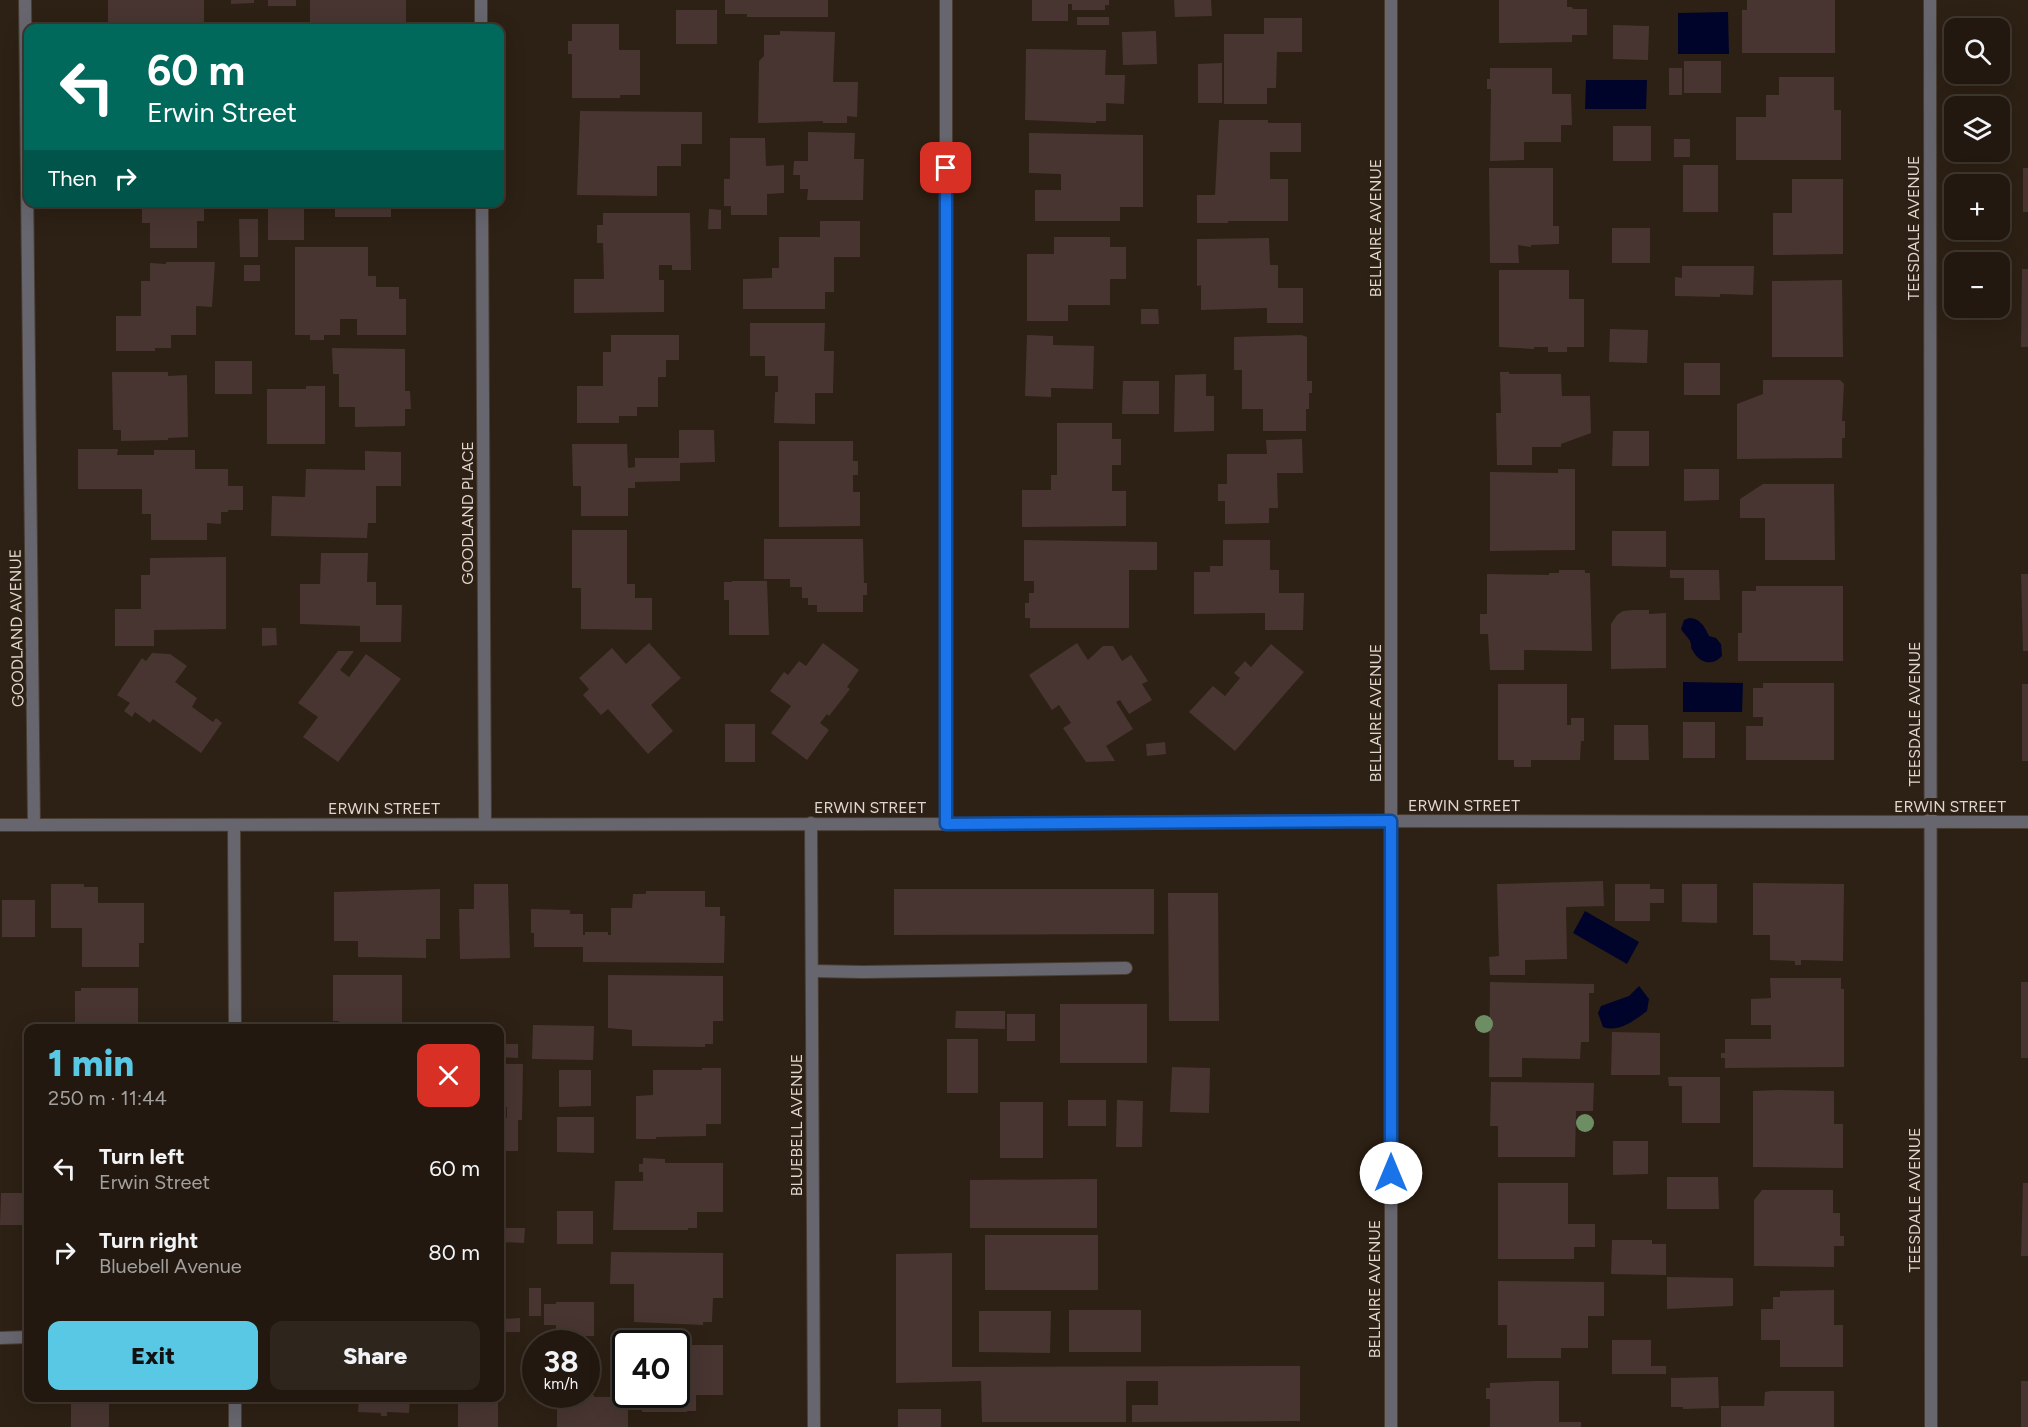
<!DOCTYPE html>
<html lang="en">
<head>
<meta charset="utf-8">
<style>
  :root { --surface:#22180f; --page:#2e251d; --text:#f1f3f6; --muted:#a2a09e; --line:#3f372f; --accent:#59c8e4 }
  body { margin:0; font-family:Figtree,sans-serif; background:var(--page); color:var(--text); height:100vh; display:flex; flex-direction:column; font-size:22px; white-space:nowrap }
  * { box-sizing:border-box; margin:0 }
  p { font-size:20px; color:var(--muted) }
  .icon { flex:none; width:33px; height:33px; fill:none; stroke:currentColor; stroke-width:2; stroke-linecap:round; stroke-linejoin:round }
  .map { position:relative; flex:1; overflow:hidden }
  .drawer { position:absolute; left:24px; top:1024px; width:480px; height:378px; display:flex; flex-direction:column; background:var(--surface); border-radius:12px; box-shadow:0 6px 24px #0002,0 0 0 2px var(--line) }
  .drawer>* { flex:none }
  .hud { position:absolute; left:24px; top:24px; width:480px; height:183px; border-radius:12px; box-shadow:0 6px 24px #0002,0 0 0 2px var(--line); background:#00695c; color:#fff; overflow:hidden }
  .tools { position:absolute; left:1944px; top:18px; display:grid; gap:12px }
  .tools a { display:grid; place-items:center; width:66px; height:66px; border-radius:12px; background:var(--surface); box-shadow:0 6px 24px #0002,0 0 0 2px var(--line); font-size:30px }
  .speed { position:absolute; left:522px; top:1330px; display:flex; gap:12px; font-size:30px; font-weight:700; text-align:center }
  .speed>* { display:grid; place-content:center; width:78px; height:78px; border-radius:50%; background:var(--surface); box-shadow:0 6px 24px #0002,0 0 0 2px var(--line); line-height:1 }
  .speed small { font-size:15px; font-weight:400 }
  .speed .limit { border:3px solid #111; border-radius:9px; background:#fff; color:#111 }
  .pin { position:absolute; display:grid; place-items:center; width:51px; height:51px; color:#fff; margin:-26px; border-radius:12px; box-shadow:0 3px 9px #0006 }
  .me { position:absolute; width:66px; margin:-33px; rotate:0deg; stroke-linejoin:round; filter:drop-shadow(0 0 4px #0008) }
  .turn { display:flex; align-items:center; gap:21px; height:126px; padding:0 24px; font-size:27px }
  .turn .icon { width:78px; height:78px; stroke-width:2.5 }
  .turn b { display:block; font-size:42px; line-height:51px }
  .then { display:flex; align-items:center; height:57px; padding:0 24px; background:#0003; gap:12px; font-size:22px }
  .round { display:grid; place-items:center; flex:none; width:63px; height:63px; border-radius:12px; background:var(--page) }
  .overview { display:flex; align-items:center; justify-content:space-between; height:102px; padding:0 24px }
  h1 { font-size:36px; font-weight:800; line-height:45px; color:var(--accent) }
  .action { display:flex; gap:12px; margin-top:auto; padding:12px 24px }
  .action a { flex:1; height:69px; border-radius:12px; background:var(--accent); color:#111; font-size:24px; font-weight:800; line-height:69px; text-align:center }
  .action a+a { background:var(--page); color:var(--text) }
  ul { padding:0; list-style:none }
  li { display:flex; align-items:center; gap:18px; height:84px; padding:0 24px }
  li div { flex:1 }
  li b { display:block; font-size:22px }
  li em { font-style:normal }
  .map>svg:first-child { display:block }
</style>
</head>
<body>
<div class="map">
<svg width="2028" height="1427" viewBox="0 0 2028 1427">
  <rect width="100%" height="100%" fill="#2d2014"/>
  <g fill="#00042b">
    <path d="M1728 12 1729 54H1678V13Z"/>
    <path d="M1586 80H1647L1646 109H1585Z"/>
    <path d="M1689 618C1700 618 1705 627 1709 636L1716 638 1721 644 1722 656C1713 666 1700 664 1693 651 1689 644 1693 649 1690 641 1688 637 1683 633 1681 629L1684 620Z"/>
    <path d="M1683 682 1743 683 1742 712H1683Z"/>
    <path d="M1585 911 1639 942 1627 964 1573 933Z"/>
    <path d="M1639 986 1649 999 1647 1011C1635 1020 1619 1033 1603 1027L1598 1013 1601 1006 1629 996Z"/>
  </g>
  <g fill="#483531">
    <rect x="108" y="0" width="96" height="28"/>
    <path d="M231 0H254V3L231 4Z"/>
    <rect x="268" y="0" width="28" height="6"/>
    <rect x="310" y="0" width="96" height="28"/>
    <path d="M725 0H828V17H747V14H725Z"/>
    <path d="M1032 0H1109V5H1105V10H1072V4H1068V21H1032Z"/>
    <path d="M1174 0H1211L1212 16 1175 17Z"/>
    <path d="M1499 0H1567V7H1572L1573 9H1587V35H1572V42L1499 43Z"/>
    <path d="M1747 0H1835V53H1742V10H1747Z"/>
    <rect x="676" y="10" width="41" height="34"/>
    <rect x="1077" y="17" width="32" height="8"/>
    <path d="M1264 18H1302V52H1277L1276 88H1267V104H1224V34H1264Z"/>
    <path d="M572 24H619V50H640V95H620V98H572V54H568V41H572Z"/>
    <path d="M1613 25 1649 26 1648 60 1613 59Z"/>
    <path d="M780 31 835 32 833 82H858L857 117 847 116V123H823V121L758 123 759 61 764 56V35H780Z"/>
    <path d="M1156 31 1157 64 1123 65 1122 32Z"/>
    <path d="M1026 49 1106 50 1105 75H1125L1124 104 1106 103V121H1096V123L1025 120Z"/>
    <rect x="1684" y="61" width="37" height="32"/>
    <path d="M1222 63V103H1198V64Z"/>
    <path d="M1490 68H1552V94H1571L1572 125H1561V142H1524V160L1490 161 1491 89H1487V79H1490Z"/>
    <rect x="1669" y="68" width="13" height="27"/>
    <path d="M1779 77H1834V110H1841V160H1736V117H1766V95H1779Z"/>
    <path d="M580 111 702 112V144H681V166H657V196L577 195Z"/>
    <path d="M1219 120H1268V123H1301V152H1270V179H1288V221H1228V223H1197V195H1215Z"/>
    <rect x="1613" y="126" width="38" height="35"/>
    <path d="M808 132 855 133 854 159H864L863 200H807L808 189H800V175H793L794 161H808Z"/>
    <path d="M1029 133 1143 135V207H1120V221H1035V190H1061V174L1029 173Z"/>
    <path d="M730 138H765L766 166 784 165V193L767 194V215H731V206H724V179H730Z"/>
    <rect x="1674" y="139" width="16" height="18"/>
    <rect x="1683" y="165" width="35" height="47"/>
    <path d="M1489 168H1553V226H1559V244L1531 245V247L1518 245 1519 263H1490Z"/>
    <rect x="2023" y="168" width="5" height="44"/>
    <path d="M1792 179H1843V254L1773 255V213H1792Z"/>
    <path d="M142 202 204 203V221H197V248H150V223H142Z"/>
    <rect x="335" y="202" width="56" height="15"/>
    <rect x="268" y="205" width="36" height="35"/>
    <path d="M709 209 721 210V229H708Z"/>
    <path d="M603 213H690L691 270H672V265H659V280H664V312L574 313V279H604L603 243H597V225H603Z"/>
    <path d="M239 219H258V257H240Z"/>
    <path d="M820 221H860V257H834V292H825V309H743V279L772 278V268H779V237H820Z"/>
    <rect x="1612" y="228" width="38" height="35"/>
    <path d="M1054 237H1110V247H1126V279H1110V305H1068V321H1027V254H1054Z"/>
    <path d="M1269 238 1270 265H1278V288H1303V323H1267V308L1201 310V285L1197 286V239Z"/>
    <path d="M295 247H368V276H376V287H399V299H406V335H357V319H340V335H324V340H310V335H295Z"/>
    <path d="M166 262H215L212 307 196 306V335H171V348H155V351H116V316H141V281H150V263L166 264Z"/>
    <rect x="244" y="265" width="16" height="16"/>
    <path d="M1682 266H1754L1753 295 1720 294V297L1675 296V277L1682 278Z"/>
    <path d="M2022 269H2028V347H2021Z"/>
    <path d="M1499 270H1569V299H1584V347H1567V352H1548V347H1534V349L1499 347Z"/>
    <path d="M1842 280 1843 357H1772V281Z"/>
    <path d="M1141 309H1158L1159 324H1141Z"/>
    <path d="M750 323H825L824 351H834L833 393H815V424L774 423 775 392H778V376H765V356H750Z"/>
    <path d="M1610 329 1648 330 1647 363 1609 362Z"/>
    <path d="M611 335H679V360H666V377H658V407H637V416H619V423H577V386H603V352H611Z"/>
    <path d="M1027 335 1053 336V345L1094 346 1093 389 1051 388V397L1025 396Z"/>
    <path d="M1301 335 1307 337V381H1312V393H1309V409H1306V431H1263V409H1242V370H1234V337Z"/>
    <path d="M332 348 405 349V391H410L411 409H405V426L355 427V407H339V374H333Z"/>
    <rect x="215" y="361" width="37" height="33"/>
    <rect x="1684" y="363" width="36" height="32"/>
    <path d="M112 372H168V376L187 375 188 437 168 438V440L121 441V430H113Z"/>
    <path d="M1500 372H1509V374H1561L1562 396H1590L1591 433 1561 444V447H1532V465H1497L1496 413H1501Z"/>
    <path d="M1206 374V396H1214V431L1174 432 1175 375Z"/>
    <path d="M1763 380H1840L1844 384 1842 421H1845V438H1842V458L1737 459V404L1763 394Z"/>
    <path d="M1123 381H1159V414H1122Z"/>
    <path d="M306 386H325V444H267V389H306Z"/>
    <path d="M1057 423H1112V439H1121V465H1112V491H1126V526L1022 527V490H1051V475H1057Z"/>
    <path d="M679 430H714L715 462 680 463V481L635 482V488H628V516H581V486H573L572 444H627L628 468 635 467V458H679Z"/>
    <path d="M1613 431H1649V466H1612Z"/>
    <path d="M1302 439 1303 473H1277L1278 508H1269V523L1225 524V501H1218V484H1227V454H1267L1266 440Z"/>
    <path d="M779 441H853V461H858V475H853V492H860V526L779 527Z"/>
    <path d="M78 449H118L117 455H154V450H195V469H228V486H243V510H228V512H221V524L207 523V540H151V514H142V489H78Z"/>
    <path d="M365 451 401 452V486H376V523H368L367 538 271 536 272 496 305 497 306 469 365 470Z"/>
    <path d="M1558 469H1575V550L1490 551V472L1558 473Z"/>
    <path d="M1684 469H1719V500L1684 501Z"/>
    <path d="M1763 484H1834L1835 560H1765V518H1740V499Z"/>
    <path d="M572 530H627V584H635V598H652V630L581 629V588H572Z"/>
    <path d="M1612 531H1666V567L1612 566Z"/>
    <path d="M764 539H863L864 583H867V595H863V612H817V605H808V598H802V587H790V579H764Z"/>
    <path d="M1024 540 1157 542V570H1129V628H1030V618H1025V603H1029V593H1034V581H1024Z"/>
    <path d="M1223 540H1270V570H1279V593H1304L1303 630H1265V613L1194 614V572H1210V566H1223Z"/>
    <path d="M321 553H368L367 582H376V605H402L401 642H360V626L300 624V584H320Z"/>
    <path d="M226 557V629L154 630V646H115V609H141V575H150V558Z"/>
    <path d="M1559 570H1585V573H1590L1592 651 1524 650V670H1490L1488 634H1480V614H1487V574L1549 575V573H1559Z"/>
    <path d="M1670 570H1719L1720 600H1684V578H1670Z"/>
    <path d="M2021 574H2028V651H2023Z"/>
    <path d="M732 581H767L769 635H729V600H724V582H732Z"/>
    <path d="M1756 586H1843V661H1738V633H1742V591H1756Z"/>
    <path d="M1633 610H1649V614L1666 613V668L1611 669V624L1617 615 1623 611Z"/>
    <path d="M262 628H276L277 645 262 646Z"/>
    <path d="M649 643 681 678 651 705 673 731 648 754 608 709 601 715 583 695 589 689 579 678 612 648 626 664Z"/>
    <path d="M823 643 859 670 847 687 850 689 829 716 827 714 820 723 829 730 807 760 771 733 791 706 770 691 784 672 788 675 799 661 806 666Z"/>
    <path d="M1077 643 1088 660 1103 646H1113L1122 661 1131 655 1148 681 1142 684 1152 700 1129 714 1120 700 1116 702 1133 729 1106 746 1115 761 1086 762 1063 728 1071 723 1059 705 1052 710 1029 675Z"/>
    <path d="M1271 644 1304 672 1235 751 1189 712 1213 686 1225 696 1240 678 1234 673 1245 661 1251 667Z"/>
    <path d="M338 651H354L340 670 349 677 366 654 401 679 338 762 303 737 318 717 298 703Z"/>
    <path d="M152 653 170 654 187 666 175 682 197 698 192 707 213 722 216 718 222 723 201 753 153 719 150 723 135 712 132 717 124 711 130 703 117 695 142 658 146 661Z"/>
    <path d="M1763 683H1834V760H1746V726H1763V717H1753V688H1763Z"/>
    <path d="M1498 684H1567V725H1571V718H1584V741H1581L1580 760H1531V767H1514V760H1498Z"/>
    <rect x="2022" y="684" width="6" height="77"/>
    <rect x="1683" y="722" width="32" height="36"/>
    <rect x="725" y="724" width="30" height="38"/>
    <path d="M1614 725H1648L1649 760H1614Z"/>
    <path d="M1165 742 1166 754 1147 756 1146 744Z"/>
    <path d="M1603 881 1604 906 1566 907 1567 959 1525 960V975H1490L1489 957 1499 956 1497 884Z"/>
    <path d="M1753 883 1844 884 1843 961 1801 960V965H1795V961L1770 960V935H1753Z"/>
    <path d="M51 884H84V887H98V903H144V943H139V967H82V928H51Z"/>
    <path d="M474 884H508L510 958 460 959 459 909H474Z"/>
    <path d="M1615 884H1650V889H1664V903H1650V921H1615Z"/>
    <path d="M1682 884H1717V923L1682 922Z"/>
    <path d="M440 889V939H426V958L358 957V941H334V892Z"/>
    <path d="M894 889H1154V934L894 935Z"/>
    <path d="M646 891H705V907H720V916H725L724 963 583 962V947H534V933H531V909L570 910V914H583V935H585V932H608V935H611V908H632L633 894H646Z"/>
    <path d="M1168 893H1218L1219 1021H1169Z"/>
    <rect x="2" y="900" width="33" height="37"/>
    <path d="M333 975H402V1025H410V1029H339V1021H333Z"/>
    <path d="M608 975 723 976V1021H713V1044H705V1047L632 1046V1030L608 1028Z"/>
    <path d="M1770 978H1841V989H1844V1067L1725 1068V1058H1721V1053H1725V1039H1771V1025H1751V999L1771 998Z"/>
    <path d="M1490 982 1594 984V993H1589V1042H1581L1580 1059 1522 1058V1077H1489Z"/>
    <rect x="2021" y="982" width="7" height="76"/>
    <path d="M81 988H138V1029H75V991H81Z"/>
    <rect x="1060" y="1004" width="87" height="59"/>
    <path d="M956 1011H1005V1029L955 1028Z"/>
    <rect x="1007" y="1014" width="28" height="27"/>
    <path d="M533 1025 594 1026 593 1060 532 1059Z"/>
    <path d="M460 1026H498V1029H461Z"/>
    <path d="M1612 1032 1660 1033V1075H1611Z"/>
    <rect x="947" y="1039" width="31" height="54"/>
    <path d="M500 1044H518V1058L500 1057Z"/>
    <path d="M501 1064H523L522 1120H518V1151H500V1117L507 1118V1107H501Z"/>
    <path d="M1172 1067 1210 1068 1209 1113 1170 1112Z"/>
    <path d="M702 1068H721V1124H706V1136L656 1137V1139H636V1096L653 1095V1070H702Z"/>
    <path d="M559 1070H591V1106L559 1107Z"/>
    <path d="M1668 1077H1720V1123H1682V1086H1669Z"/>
    <path d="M1491 1082 1594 1083 1593 1111H1576L1575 1157H1498V1126H1490Z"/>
    <path d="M1779 1090 1834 1091V1124H1843V1168L1753 1167V1091Z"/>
    <rect x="1068" y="1100" width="38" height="26"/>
    <path d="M1117 1100 1143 1101 1142 1147H1116Z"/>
    <rect x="1000" y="1102" width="43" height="56"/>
    <path d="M557 1117H594V1153L557 1152Z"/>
    <path d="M1613 1141H1648V1174L1613 1175Z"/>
    <path d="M643 1158 665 1159V1163H723V1212H697V1228H688V1230H613L615 1181H643V1172H639V1164H643Z"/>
    <path d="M1667 1177H1718L1719 1209H1667Z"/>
    <path d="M1097 1179V1228H970V1180Z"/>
    <path d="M1498 1183H1568V1224H1595V1247H1574V1259H1498Z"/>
    <path d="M2023 1183H2028V1256H2021Z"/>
    <path d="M1762 1190H1833V1213H1840V1236H1844V1246H1834V1267L1754 1266V1200Z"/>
    <path d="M1 1193H28V1225H0Z"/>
    <rect x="557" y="1211" width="36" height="33"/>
    <path d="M500 1228H525L524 1243 500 1242Z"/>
    <rect x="985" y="1235" width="113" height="55"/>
    <path d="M1612 1240H1652V1244H1666V1275L1611 1274Z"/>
    <path d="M611 1252 723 1253V1298H713L712 1322H703V1325L634 1322V1284H610Z"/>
    <path d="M952 1253V1367L1300 1366V1421L1132 1422V1405H1158V1381H1126V1422H982L981 1381 896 1383V1254Z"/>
    <path d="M1667 1277 1733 1278V1306L1667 1309Z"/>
    <path d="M1498 1281 1604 1282V1316H1588V1348H1561V1358H1507V1325H1498Z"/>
    <rect x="529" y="1288" width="12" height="28"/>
    <path d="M1834 1290V1325H1843V1367H1780V1340H1761V1309H1773V1297H1780V1291Z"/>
    <path d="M556 1302H594V1336H556V1325H544V1304H556Z"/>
    <rect x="1069" y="1310" width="72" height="42"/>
    <path d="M979 1311H1051L1050 1353 979 1352Z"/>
    <path d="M520 1318V1332H502V1319Z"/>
    <path d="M1612 1340H1651V1366H1666V1374H1612Z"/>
    <rect x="620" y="1344" width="6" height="16"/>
    <path d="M676 1345H723V1395H696V1411H687V1412H642V1395H676Z"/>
    <path d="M1718 1377 1719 1408 1683 1409V1407H1671V1378Z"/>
    <path d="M1537 1381H1559V1422H1581V1427H1490V1399H1486V1388H1490V1383Z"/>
    <rect x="2021" y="1381" width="7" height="46"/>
    <path d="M1771 1391H1834V1427H1721V1406H1764L1765 1392Z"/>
    <path d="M557 1395H594V1397H628V1427H557Z"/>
    <path d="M359 1398H410L409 1413 387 1412V1416H381V1413L358 1412Z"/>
    <rect x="458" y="1398" width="40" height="29"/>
    <rect x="71" y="1401" width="38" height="26"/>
    <rect x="898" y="1409" width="43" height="18"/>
  </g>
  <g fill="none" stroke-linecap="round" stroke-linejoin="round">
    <defs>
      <path id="service" d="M813 971 863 972 1126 968"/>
      <g id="minor">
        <path d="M25 0 34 825"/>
        <path d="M481 0V28"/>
        <path d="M946 0V824"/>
        <path d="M1930 0 1931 1427"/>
        <path d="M482 202 485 824"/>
        <path d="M811 823 814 1427"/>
        <path d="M0 825 989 824 1337 821 2028 822"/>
        <path d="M234 825 235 1029"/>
        <path d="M0 1338 28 1337"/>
        <path d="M235 1398V1427"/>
      </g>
      <path id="tertiary" d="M1391 1427V0"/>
    </defs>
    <use href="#service" stroke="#493d32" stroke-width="14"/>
    <use href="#minor" stroke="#493d32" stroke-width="14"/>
    <use href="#tertiary" stroke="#493d32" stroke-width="14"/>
    <use href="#service" stroke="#67666f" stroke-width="12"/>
    <use href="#minor" stroke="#67666f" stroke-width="12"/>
    <use href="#tertiary" stroke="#67666f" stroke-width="12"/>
  </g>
  <g fill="#6d8d65">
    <circle cx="1484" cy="1024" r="9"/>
    <circle cx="1585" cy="1123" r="9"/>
  </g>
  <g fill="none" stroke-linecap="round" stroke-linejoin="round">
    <defs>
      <path id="route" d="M946 168V824L1391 821V1173"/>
    </defs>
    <use href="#route" stroke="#114b97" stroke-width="15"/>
    <use href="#route" stroke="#1a73e8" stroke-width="10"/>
  </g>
  <g text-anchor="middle" stroke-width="6" stroke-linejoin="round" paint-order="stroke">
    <g font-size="16" fill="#dfd6ce" stroke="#2d2014">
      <text transform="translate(1375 228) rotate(-90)" y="6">BELLAIRE AVENUE</text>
      <text transform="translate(1913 228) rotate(-90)" y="6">TEESDALE AVENUE</text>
      <text transform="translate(467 513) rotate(-90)" y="6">GOODLAND PLACE</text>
      <text transform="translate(16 628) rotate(-91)" y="6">GOODLAND AVENUE</text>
      <text transform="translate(1375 713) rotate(-90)" y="6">BELLAIRE AVENUE</text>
      <text transform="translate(1914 714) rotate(-90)" y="6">TEESDALE AVENUE</text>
      <text x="1464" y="811">ERWIN STREET</text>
      <text x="1950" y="812">ERWIN STREET</text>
      <text x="870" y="813">ERWIN STREET</text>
      <text x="384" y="814">ERWIN STREET</text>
      <text transform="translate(796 1125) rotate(-90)" y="6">BLUEBELL AVENUE</text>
      <text transform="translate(1914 1200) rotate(-90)" y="6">TEESDALE AVENUE</text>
      <text transform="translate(1374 1289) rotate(-90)" y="6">BELLAIRE AVENUE</text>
    </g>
  </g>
</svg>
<div class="tools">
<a><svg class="icon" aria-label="search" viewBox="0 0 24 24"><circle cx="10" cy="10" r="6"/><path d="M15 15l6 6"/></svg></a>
<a><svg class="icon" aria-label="layers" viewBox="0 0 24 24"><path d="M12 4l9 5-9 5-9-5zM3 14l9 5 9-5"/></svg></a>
<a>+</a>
<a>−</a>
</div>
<div class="speed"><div>38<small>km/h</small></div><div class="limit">40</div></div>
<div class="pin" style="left:946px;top:168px;background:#d93025"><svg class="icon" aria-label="arrive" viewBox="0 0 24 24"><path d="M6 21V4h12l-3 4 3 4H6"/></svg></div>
<svg class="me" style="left:1391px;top:1173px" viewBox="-20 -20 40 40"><circle r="19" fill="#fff"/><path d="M0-13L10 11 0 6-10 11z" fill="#1a73e8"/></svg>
<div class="hud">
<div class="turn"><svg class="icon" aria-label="left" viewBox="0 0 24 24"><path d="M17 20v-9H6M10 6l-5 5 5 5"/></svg><div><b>60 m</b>Erwin Street</div></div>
<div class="then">Then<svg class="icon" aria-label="right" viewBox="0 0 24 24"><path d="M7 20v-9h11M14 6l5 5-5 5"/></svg></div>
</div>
<section class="drawer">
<div class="overview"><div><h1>1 min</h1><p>250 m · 11:44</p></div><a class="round" style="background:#d93025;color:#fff"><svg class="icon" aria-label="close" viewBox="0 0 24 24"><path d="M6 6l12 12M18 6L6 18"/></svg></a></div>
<ul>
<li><svg class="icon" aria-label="left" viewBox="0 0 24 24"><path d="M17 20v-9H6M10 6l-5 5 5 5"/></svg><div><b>Turn left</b><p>Erwin Street</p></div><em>60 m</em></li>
<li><svg class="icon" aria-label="right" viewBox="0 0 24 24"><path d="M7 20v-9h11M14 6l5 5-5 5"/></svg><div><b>Turn right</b><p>Bluebell Avenue</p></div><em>80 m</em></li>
</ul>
<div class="action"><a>Exit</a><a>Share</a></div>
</section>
</div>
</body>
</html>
